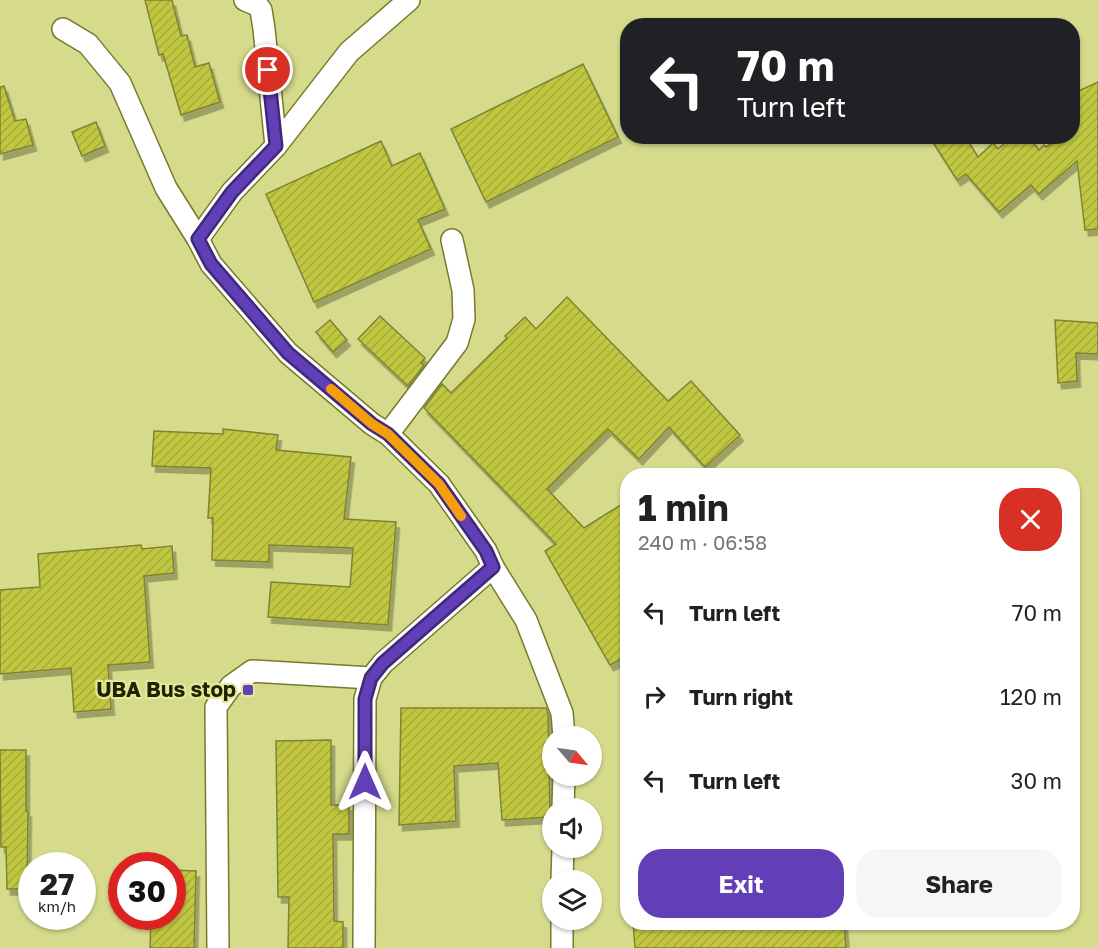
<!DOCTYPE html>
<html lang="en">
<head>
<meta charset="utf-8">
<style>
  :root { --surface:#fff; --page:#f6f6f6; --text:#202124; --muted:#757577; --accent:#623fb7 }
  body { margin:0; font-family:"Golos Text",sans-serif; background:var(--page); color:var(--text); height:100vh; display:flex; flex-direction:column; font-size:22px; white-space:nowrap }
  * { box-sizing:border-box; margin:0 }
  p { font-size:20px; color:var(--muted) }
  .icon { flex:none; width:33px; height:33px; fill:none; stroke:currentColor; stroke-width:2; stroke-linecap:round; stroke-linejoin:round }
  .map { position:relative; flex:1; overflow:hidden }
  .details { position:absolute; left:620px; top:468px; width:460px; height:462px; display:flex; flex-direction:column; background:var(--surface); border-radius:24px; box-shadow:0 2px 4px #0004 }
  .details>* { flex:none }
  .hud { position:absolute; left:620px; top:18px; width:460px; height:126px; border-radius:24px; box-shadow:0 2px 4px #0004; background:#202124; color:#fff; overflow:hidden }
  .needle { width:39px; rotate:119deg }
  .buttons { position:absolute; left:542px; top:726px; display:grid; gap:12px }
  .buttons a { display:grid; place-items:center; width:60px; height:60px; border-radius:50%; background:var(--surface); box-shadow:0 2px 4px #0004; font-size:30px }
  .speed { position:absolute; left:18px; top:852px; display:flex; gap:12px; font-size:30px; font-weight:700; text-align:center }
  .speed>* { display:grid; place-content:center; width:78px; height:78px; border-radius:50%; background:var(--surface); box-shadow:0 2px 4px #0004; line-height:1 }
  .speed small { font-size:15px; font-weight:400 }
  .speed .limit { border:9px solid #d22; background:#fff; color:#111 }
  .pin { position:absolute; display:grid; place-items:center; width:51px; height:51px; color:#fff; margin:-26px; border:3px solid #fff; border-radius:50%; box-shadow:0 2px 6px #0007 }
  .me { position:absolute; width:66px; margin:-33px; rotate:0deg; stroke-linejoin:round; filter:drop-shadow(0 0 4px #0008) }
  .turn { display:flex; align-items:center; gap:21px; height:126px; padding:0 18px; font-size:27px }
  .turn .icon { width:78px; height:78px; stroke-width:2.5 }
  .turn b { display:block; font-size:42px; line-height:51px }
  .round { display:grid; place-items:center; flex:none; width:63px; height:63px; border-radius:24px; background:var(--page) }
  .head { display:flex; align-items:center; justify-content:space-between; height:102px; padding:0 18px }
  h1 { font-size:36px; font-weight:700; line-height:45px }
  .cta { display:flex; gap:12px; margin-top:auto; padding:12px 18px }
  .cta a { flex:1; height:69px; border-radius:24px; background:var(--accent); color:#fff; font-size:24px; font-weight:700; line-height:69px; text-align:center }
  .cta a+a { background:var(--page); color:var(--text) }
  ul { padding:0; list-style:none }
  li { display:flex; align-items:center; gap:18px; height:84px; padding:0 18px }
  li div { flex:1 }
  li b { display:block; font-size:22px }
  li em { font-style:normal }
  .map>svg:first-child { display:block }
</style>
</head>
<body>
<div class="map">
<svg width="1098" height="948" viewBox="0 0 1098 948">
  <defs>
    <pattern id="building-hatch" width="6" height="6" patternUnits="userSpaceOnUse" patternTransform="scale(1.5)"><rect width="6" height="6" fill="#c2c743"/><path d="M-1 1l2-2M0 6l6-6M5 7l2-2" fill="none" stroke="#a6ab39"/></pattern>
    <filter id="shadow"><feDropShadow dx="3.5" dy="6" stdDeviation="0" flood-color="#0004"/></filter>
  </defs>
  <rect width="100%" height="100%" fill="#d6db8b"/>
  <g fill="url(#building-hatch)" stroke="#7f8333" stroke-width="1.5" filter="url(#shadow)">
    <path d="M145 0H172L181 36 187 35 195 67 209 63 220 102 181 115 163 54 159 55Z"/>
    <path d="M583 64 618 137 486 202 451 129Z"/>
    <path d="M1098 82V229L1085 230 1077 161 1039 194 1031 185 999 212 966 174 957 180 929 136H965L978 157 993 143 998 149 1013 136H1028L1039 150 1044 145 1046 147 1063 136H1072V94Z"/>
    <path d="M4 86 15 121 26 119 33 145 0 154V87Z"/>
    <path d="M96 122 105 146 82 156 72 132Z"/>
    <path d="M381 141 392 166 420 153 445 209 418 220 431 249 314 302 266 194Z"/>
    <path d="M567 297 668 401 691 381 740 435 705 467 669 427 639 459 608 429 547 489 584 528 627 501V656L610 665 545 551 556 544 424 408 442 384 451 393 507 338 505 336 525 317 536 329Z"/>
    <path d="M380 316 425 358 421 363 424 365 408 386 358 339Z"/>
    <path d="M330 320 347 340 333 352 316 332Z"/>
    <path d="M1055 320 1098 323V354L1076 353 1077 381 1058 383Z"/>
    <path d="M223 429 278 435 276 450 351 457 344 519 396 522 388 625 268 617 271 582 350 587 353 548 269 545V562L212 560 213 518H208L211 468 152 466 154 431 223 434Z"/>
    <path d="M141 545 142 549 172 546 174 573 144 576 150 662 108 665 111 709 74 712 71 668 0 674V590L40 587 38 554Z"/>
    <path d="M401 708H546L548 713 550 817 502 820 498 763 454 766 456 821 399 825Z"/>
    <path d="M331 740V805H349V834H333L334 921 343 922V948H288L289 897H278L276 741Z"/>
    <path d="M0 750H26V811H28L27 889H7L6 847H1Z"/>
    <path d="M172 870 196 871 194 948H150L151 916H172Z"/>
    <path d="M633 922H844L846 948H635Z"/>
  </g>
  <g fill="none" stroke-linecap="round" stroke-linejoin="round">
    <defs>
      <g id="minor">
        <path d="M245 0 257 5 261 10 264 29 276 146"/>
        <path d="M63 29 88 44 120 83 166 188 198 239 211 264 288 353 372 424 388 434 439 484 486 551 493 567 526 620 562 713 564 736"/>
        <path d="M198 239 232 192 276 146 349 52 409 0"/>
        <path d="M388 434 457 343 464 319 463 290 452 240"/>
        <path d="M563 808 564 776"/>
        <path d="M562 880 563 848"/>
        <path d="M218 948 216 707 231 686 252 671 371 678"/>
        <path d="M364 948 365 699 371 678 383 663 493 567"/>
        <path d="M562 948V920"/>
      </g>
    </defs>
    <use href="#minor" stroke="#777a2a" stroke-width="24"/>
    <use href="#minor" stroke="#fff" stroke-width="21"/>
  </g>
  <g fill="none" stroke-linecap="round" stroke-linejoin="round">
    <defs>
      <path id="route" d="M268 70 276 146 232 192 198 239 211 264 288 353 372 424 388 434 439 484 486 551 493 567 383 663 371 678 365 699V782"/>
    </defs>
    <use href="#route" stroke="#402977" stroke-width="15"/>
    <use href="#route" stroke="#623fb7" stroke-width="10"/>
    <path stroke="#f59e0b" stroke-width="10" d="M331 389 372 424 388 434 439 484 461 516"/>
  </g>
  <rect fill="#623fb7" stroke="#e3e998" stroke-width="2" x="242" y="684" width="12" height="12" rx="3"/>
  <g text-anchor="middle" stroke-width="4.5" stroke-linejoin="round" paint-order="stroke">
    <g font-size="21" font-weight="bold" fill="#212201" stroke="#e3e998" text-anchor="end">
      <text x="236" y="697">UBA Bus stop</text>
    </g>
  </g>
</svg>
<div class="buttons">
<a><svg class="needle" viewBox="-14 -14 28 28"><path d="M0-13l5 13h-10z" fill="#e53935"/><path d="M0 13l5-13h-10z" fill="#757577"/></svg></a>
<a><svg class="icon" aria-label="sound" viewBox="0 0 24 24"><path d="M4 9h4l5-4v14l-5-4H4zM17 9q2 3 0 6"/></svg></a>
<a><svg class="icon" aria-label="layers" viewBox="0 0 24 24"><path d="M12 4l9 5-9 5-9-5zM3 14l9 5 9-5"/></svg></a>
</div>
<div class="speed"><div>27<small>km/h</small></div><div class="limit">30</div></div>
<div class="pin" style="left:268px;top:70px;background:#d93025"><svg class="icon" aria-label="arrive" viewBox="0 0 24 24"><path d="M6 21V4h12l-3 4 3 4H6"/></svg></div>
<svg class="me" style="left:365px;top:782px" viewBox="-20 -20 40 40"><path d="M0-17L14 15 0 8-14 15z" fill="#623fb7" stroke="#fff" stroke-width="4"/></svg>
<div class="hud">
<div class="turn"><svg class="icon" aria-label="left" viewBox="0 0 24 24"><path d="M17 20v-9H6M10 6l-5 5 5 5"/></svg><div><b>70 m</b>Turn left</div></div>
</div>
<section class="details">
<div class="head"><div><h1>1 min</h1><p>240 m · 06:58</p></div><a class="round" style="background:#d93025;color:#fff"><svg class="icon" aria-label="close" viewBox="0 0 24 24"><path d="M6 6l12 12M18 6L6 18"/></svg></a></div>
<ul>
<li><svg class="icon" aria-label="left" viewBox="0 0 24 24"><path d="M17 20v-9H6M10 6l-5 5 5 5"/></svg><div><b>Turn left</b></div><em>70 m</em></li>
<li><svg class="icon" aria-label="right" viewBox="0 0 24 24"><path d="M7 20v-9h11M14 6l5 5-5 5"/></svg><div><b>Turn right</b></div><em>120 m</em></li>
<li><svg class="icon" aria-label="left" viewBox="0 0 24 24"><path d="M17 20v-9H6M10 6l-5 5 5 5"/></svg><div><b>Turn left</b></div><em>30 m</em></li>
</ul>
<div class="cta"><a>Exit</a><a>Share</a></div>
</section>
</div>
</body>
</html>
